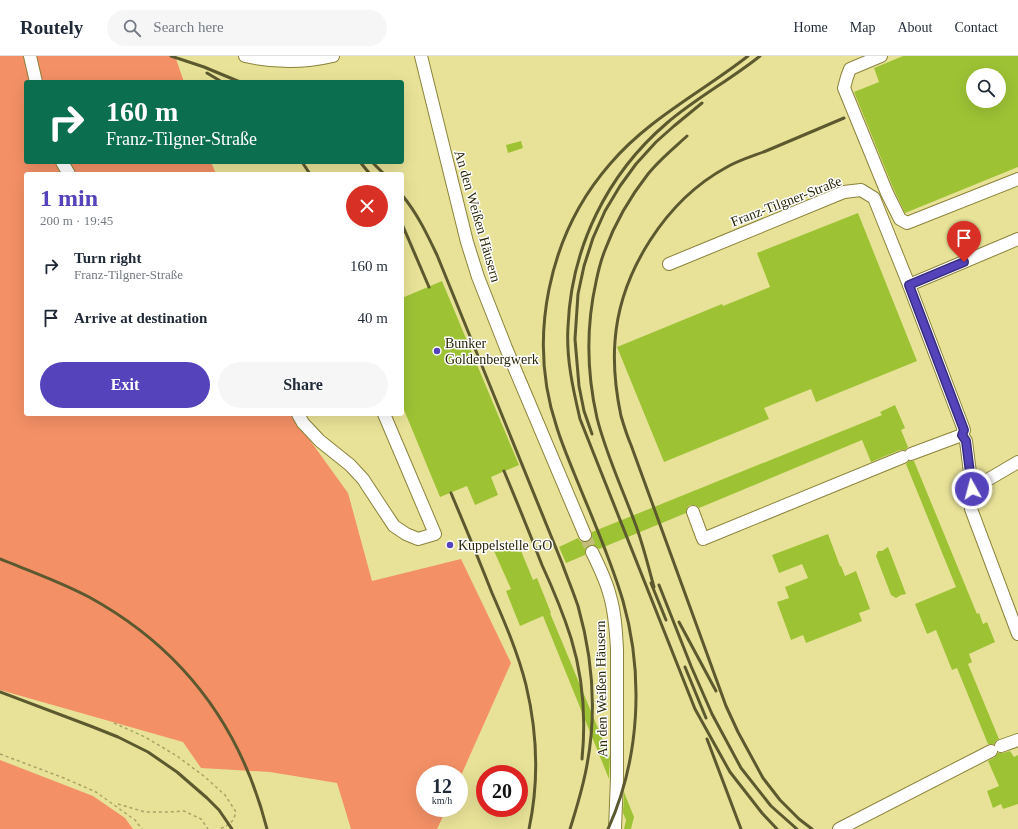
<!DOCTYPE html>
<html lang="en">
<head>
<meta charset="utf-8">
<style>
  :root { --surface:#fff; --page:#f6f6f7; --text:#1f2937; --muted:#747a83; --line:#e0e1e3; --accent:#5443bb }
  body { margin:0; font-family:"Times New Roman",serif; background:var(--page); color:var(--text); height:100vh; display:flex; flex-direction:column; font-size:15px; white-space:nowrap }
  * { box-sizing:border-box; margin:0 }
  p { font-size:13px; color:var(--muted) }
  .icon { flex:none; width:22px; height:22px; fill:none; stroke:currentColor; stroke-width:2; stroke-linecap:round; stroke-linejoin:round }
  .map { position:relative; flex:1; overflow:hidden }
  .drawer { position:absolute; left:24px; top:116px; width:380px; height:244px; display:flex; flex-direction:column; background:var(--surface); border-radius:4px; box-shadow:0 4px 16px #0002 }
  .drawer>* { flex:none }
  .hud { position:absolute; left:24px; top:24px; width:380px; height:84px; border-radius:4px; box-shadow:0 4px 16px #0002; background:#0b6e4f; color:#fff; overflow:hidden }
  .controls { position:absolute; left:966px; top:12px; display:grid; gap:8px }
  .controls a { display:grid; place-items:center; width:40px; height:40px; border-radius:50%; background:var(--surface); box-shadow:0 4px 16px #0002; font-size:20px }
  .speed { position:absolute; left:416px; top:709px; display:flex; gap:8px; font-size:20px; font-weight:700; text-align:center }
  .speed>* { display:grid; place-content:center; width:52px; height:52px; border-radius:50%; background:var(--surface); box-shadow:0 4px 16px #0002; line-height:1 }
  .speed small { font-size:10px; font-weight:400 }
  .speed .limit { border:6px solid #d22; background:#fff; color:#111 }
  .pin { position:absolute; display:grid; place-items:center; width:34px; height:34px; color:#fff; margin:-41px -17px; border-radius:50% 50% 50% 0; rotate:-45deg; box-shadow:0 0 4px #0007 }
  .pin .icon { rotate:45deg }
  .me { position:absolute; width:44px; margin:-22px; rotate:353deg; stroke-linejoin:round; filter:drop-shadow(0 0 3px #0008) }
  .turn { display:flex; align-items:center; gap:14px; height:84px; padding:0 16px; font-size:18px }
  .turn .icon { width:52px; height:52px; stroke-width:2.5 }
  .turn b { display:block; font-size:28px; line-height:34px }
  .round { display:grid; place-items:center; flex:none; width:42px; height:42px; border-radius:21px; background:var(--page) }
  .head { display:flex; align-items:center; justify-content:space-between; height:68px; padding:0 16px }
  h1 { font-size:24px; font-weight:600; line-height:30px; color:var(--accent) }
  .primary-button { display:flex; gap:8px; margin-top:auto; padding:8px 16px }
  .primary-button a { flex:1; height:46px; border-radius:24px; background:var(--accent); color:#fff; font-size:16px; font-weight:600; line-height:46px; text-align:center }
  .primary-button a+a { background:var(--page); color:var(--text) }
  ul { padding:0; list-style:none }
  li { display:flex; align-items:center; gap:12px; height:52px; padding:0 16px }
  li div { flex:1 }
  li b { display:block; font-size:15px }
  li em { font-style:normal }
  header { display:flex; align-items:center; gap:24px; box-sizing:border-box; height:56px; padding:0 20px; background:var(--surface); border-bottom:1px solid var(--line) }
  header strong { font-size:19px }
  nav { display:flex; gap:22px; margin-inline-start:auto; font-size:14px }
  .search { width:280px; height:36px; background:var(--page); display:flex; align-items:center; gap:10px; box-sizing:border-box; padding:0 14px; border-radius:22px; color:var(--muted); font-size:15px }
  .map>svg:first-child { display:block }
</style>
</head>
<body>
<header>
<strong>Routely</strong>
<div class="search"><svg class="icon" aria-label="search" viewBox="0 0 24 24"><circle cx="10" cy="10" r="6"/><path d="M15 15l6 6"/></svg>Search here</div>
<nav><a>Home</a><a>Map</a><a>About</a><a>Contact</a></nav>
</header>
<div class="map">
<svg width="1018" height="773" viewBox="0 0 1018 773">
  <rect width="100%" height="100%" fill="#e8e298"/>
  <g fill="#f39066">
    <path d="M0 0H175L184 26H26V106H211L216 118H26V358H291L348 437 372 525 461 503 511 607 459 724V718H425V752H447L437 773H351L337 727 270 716 201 712 183 686 0 634Z"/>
    <path d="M0 704 93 740 125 762 133 773H0Z"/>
  </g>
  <g fill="#9dc335" fill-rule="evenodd">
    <path d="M903 0H1018V111L905 157 894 134 854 36 879 26 874 12ZM973 19H999V45H973Z"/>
    <path d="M521 85 523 92 508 97 506 89Z"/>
    <path d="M858 157 917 305 816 346 811 333 764 352 769 363 664 406 617 291 722 248 723 250 770 231 757 197Z"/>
    <path d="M442 225 519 409 491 421 498 439 475 449 467 430 440 441 402 349V242Z"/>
    <path d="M895 349 905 372 901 374 908 391 905 394H900L871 406 862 384 699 452 695 449H690L687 452 686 457 599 493 596 490 592 489H589L586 492 585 495V499L566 507 559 491 578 482 580 485 584 486H588L591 483 592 480V476L882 359 880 356Z"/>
    <path d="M909 405H914L977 558 979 557 983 568 987 566 995 586 969 598 972 606 968 608 999 683 996 685 994 688H988L957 612 952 614 936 574 927 578 915 548 956 531 906 408Z"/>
    <path d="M828 478 840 510H841L845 520 856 515 870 553 859 557 862 565 806 587 803 579 791 584 777 546 789 542 785 531 808 522 802 508 779 517 772 499Z"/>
    <path d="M517 485 533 524 537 522 551 557H550L610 701 609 723 543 560 520 570 506 535 511 533 494 495Z"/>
    <path d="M888 491 906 538 901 539 896 542 891 539 876 500 878 495H882Z"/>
    <path d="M1010 695 1014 701 1018 699V748L1003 753 1001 748 993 752 987 735 999 730 988 705 995 701 998 697H1003Z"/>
    <path d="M624 736 634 761 631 773H624L626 764 623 757Z"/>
  </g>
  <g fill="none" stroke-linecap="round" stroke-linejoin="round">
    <path stroke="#c2bd7b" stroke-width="12" stroke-dasharray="12 6" stroke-linecap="butt" d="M585 479 592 496"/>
    <defs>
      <g id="minor">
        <path d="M30 0 36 26"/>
        <path d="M245 0C276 7 303 7 333 0"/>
        <path d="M421 0 467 186 478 221 506 292 585 479"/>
        <path d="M881 0 850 13 847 21 844 32 887 137 900 163 907 167 1018 123"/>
        <path d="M62 106 69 118"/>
        <path d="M669 208 844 136 861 134 874 142 909 229 1018 183"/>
        <path d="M909 229 964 374 962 379"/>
        <path d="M298 358 303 367 320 385 350 409 363 423 384 455 394 470 406 478 418 483 435 478 384 358"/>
        <path d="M911 398 962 379 966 385 972 433"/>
        <path d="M1018 406 972 433 971 453 1018 578"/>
        <path d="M693 456 703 483 903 401"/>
        <path d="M592 496C599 510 606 524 610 540 615 557 616 575 617 593V722L615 773"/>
        <path d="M1001 690 1018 684"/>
        <path d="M839 773 991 695"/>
      </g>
    </defs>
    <use href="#minor" stroke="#8b833b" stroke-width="14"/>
    <g stroke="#a7a267" stroke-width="1.5" stroke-dasharray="3 3" stroke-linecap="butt">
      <path d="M114 667 145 681 177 700 205 721 225 739 236 756C233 767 230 768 220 773"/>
      <path d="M0 698 64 722 96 736 135 764 142 773"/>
      <path d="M118 748 145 756H168L184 755 201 763 208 773"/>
    </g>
    <use href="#minor" stroke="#fff" stroke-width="12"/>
    <g stroke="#5d592f" stroke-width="3">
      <path d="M171 0 204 11 240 26"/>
      <path d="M760 0C730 24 696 42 667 67 607 118 571 192 568 271 566 302 573 333 580 363L695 653 730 716 762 757 777 773"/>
      <path d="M207 17 222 26"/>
      <path d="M302 106 310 118"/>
      <path d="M360 106 370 118"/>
      <path d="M372 106 384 118"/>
      <path d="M402 139C417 157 427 178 437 199L562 507C567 521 573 535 578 550 593 603 597 660 586 714 582 734 576 754 570 773"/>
      <path d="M402 168 429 231"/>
      <path d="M592 378 584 355 579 330 575 283 578 238 584 210 593 182 605 155 620 130 636 108 656 86 674 70 702 47"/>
      <path d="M504 415C517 446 530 478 542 509 553 533 563 557 571 582 583 621 586 663 582 703"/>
      <path d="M451 437C465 470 479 504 492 537 505 567 518 597 526 629 537 675 539 726 529 773"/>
      <path d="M0 503C30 515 61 526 89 541 182 592 241 671 267 773"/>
      <path d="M651 527 666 564"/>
      <path d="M659 529 691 610 712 658 741 712 771 750 797 773"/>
      <path d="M654 531C648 510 643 488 635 467 622 432 606 398 597 362 587 318 586 271 596 226 598 216 601 204 605 194 615 167 630 141 648 118 659 104 674 92 687 80"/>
      <path d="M679 566 716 635"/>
      <path d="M685 611 706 662"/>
      <path d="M0 636 93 671 118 681 148 696 177 716 207 742 219 754 232 773"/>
      <path d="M707 683 741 773"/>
      <path d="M608 773C640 703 644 619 623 545 610 501 591 459 574 417 568 402 562 388 557 372 527 283 548 179 610 108 648 63 702 36 748 0"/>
      <path d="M812 773 799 763 780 744 763 722 738 676 726 650 631 389C627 380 624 370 621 360 616 336 613 310 615 285 620 216 666 144 727 111 739 104 753 100 766 95 792 84 818 73 844 62"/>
    </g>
  </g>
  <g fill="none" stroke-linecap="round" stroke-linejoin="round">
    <defs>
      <path id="route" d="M964 206 909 229 964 374 962 379 966 385 972 433"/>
    </defs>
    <use href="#route" stroke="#372c7a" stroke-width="10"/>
    <use href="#route" stroke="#5443bb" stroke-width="7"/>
  </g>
  <g fill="#5443bb" stroke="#fff" stroke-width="1.5">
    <circle cx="437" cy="295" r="4"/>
    <circle cx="450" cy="489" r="4"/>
  </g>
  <g text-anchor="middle" stroke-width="3" stroke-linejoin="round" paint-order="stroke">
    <g font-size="14" fill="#2a2708" stroke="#fff">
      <text transform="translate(786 145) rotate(-21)" y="5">Franz-Tilgner-Straße</text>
      <text transform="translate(478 160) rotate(74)" y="5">An den Weißen Häusern</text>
      <text transform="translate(601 633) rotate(-91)" y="5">An den Weißen Häusern</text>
    </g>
    <g font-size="14" fill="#2a2708" stroke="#fff" text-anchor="start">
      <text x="445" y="292">Bunker<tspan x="445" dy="16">Goldenbergwerk</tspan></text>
      <text x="458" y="494">Kuppelstelle GO</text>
    </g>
  </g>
</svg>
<div class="controls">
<a><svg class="icon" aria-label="search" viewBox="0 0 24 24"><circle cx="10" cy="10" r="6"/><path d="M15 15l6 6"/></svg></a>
</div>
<div class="speed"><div>12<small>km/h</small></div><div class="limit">20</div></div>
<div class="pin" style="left:964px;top:206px;background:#d93025"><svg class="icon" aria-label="arrive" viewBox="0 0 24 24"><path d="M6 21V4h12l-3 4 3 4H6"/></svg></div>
<svg class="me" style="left:972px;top:433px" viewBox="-20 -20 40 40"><circle r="17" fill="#5443bb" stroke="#fff" stroke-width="3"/><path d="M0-11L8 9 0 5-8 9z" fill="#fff"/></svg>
<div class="hud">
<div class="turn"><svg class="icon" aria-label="right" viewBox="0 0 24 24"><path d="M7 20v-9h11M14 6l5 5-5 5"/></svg><div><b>160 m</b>Franz-Tilgner-Straße</div></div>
</div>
<section class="drawer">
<div class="head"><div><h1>1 min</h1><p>200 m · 19:45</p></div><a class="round" style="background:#d93025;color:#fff"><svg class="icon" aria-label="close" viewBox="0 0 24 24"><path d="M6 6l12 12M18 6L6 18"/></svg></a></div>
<ul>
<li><svg class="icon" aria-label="right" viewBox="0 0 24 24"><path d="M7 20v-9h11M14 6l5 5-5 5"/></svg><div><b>Turn right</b><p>Franz-Tilgner-Straße</p></div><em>160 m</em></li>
<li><svg class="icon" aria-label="arrive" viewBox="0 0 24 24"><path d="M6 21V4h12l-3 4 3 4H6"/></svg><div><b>Arrive at destination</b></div><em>40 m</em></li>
</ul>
<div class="primary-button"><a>Exit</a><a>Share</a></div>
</section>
</div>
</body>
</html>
